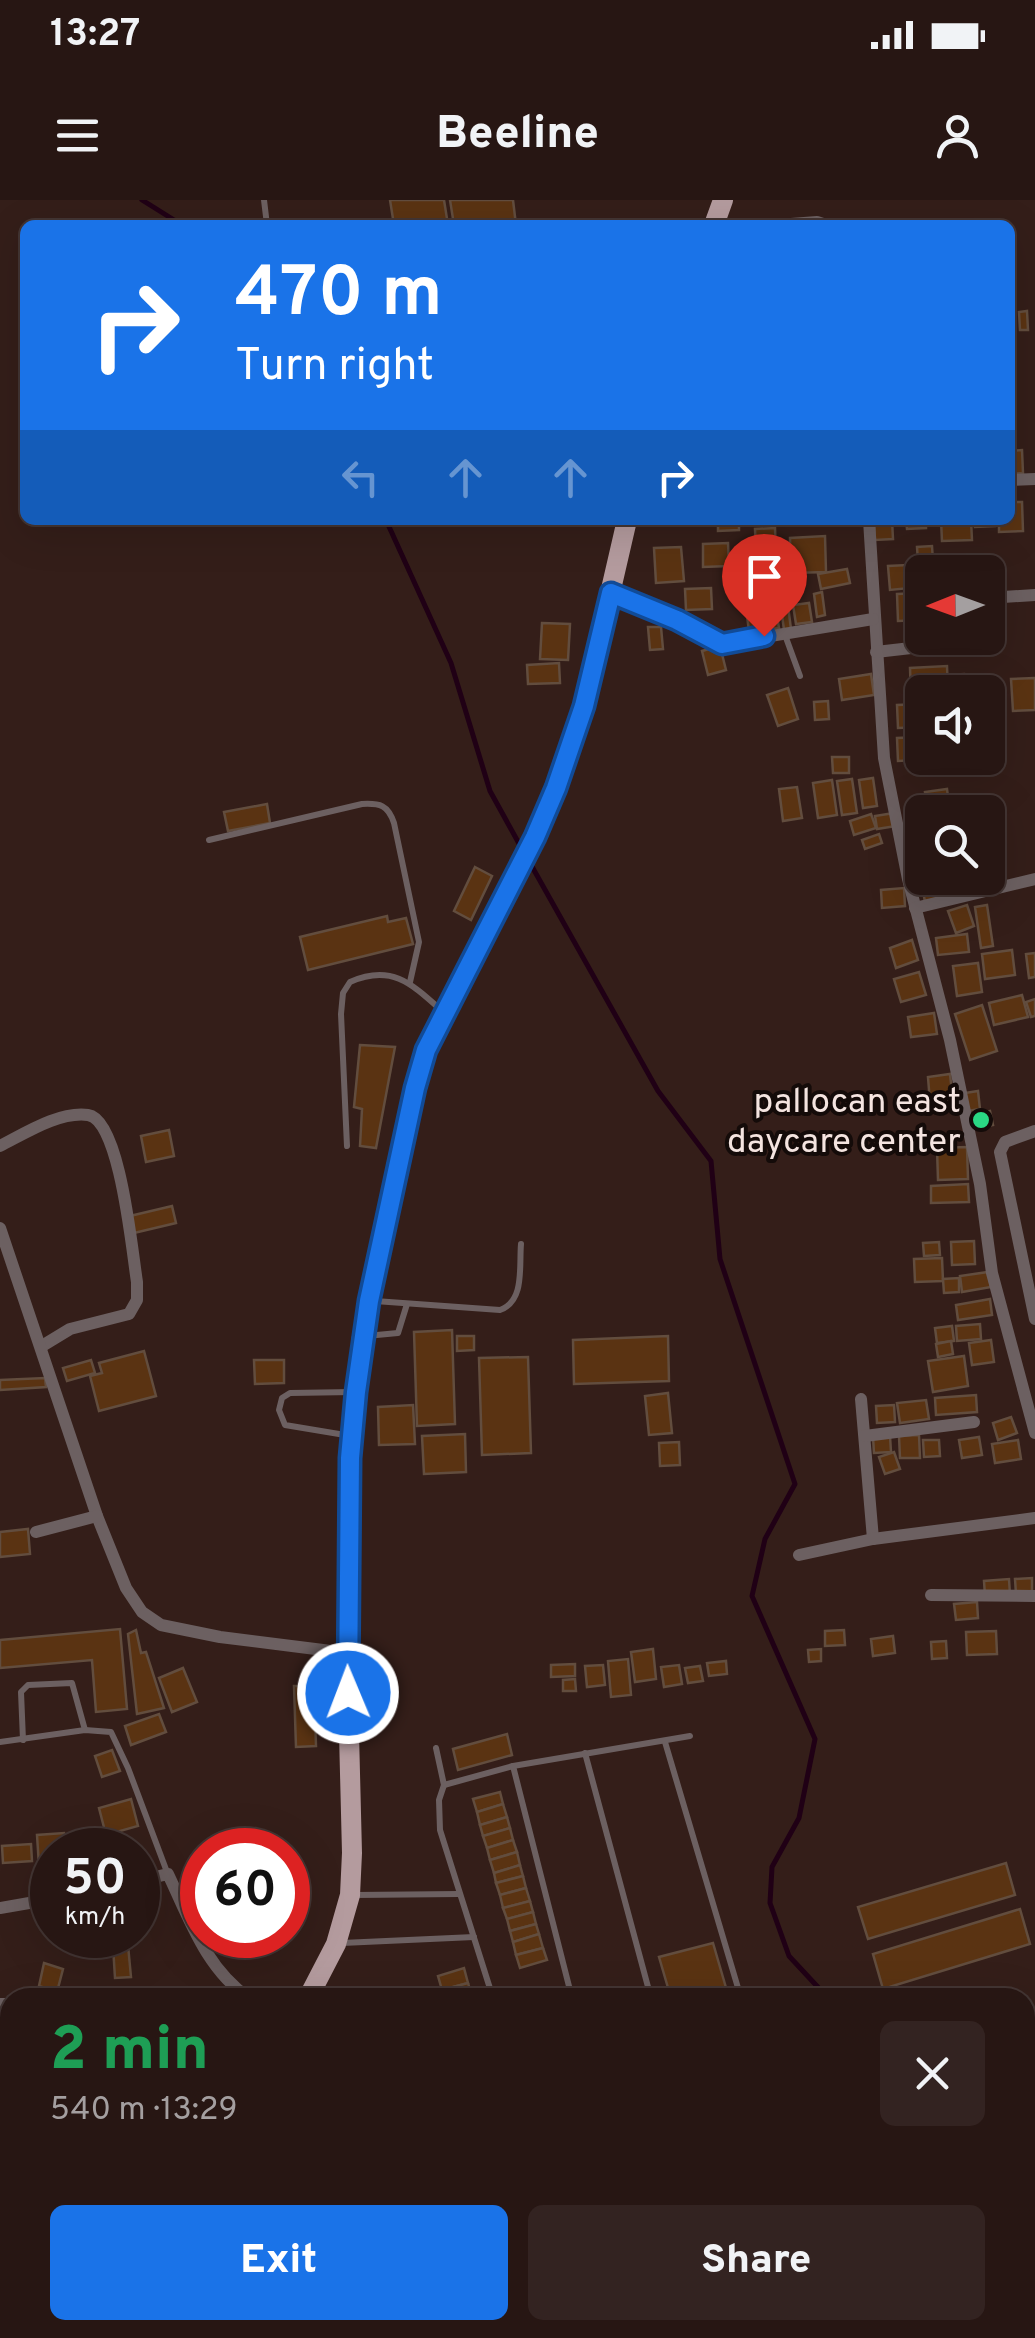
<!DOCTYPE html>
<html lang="en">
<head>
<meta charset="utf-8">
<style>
  :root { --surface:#271613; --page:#332321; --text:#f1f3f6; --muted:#a49fa0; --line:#433533; --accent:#1a73e8 }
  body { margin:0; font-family:Overpass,sans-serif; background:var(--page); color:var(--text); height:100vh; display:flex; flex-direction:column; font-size:38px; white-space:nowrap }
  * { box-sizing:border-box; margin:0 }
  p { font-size:32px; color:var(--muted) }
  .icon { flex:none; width:55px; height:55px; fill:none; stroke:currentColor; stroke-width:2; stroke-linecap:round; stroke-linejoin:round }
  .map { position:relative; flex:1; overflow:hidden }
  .panel { position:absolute; left:0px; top:1788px; width:1035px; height:352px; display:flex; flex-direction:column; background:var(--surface); border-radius:30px 30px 0 0; box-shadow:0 10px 40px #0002,0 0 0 2px var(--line) }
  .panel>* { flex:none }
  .banner { position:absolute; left:20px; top:20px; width:995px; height:305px; border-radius:15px; box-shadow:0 10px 40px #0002,0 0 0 2px var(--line); background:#1a73e8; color:#fff; overflow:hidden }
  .needle { width:65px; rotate:269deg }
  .tools { position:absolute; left:905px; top:355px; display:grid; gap:20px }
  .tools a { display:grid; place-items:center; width:100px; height:100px; border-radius:15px; background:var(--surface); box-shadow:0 10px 40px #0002,0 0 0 2px var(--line); font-size:50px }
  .speed { position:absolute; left:30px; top:1628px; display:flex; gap:20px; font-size:50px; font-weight:700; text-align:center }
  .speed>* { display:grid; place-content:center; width:130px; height:130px; border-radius:50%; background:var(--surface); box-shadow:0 10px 40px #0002,0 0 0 2px var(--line); line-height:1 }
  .speed small { font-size:25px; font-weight:400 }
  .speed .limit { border:15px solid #d22; background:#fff; color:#111 }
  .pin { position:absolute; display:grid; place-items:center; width:85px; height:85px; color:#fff; margin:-102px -42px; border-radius:50% 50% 50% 0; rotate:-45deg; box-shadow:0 0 10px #0007 }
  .pin .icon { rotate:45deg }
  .me { position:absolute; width:110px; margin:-55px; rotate:359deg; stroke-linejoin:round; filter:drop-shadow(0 0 8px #0008) }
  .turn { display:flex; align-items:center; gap:35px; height:210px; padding:0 50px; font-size:45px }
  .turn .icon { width:130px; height:130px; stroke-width:2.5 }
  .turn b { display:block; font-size:70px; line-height:85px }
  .lanes { display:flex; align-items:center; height:95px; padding:0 50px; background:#0003; justify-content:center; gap:50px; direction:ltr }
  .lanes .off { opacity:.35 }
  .round { display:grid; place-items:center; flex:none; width:105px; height:105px; border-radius:15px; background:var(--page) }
  .headline { display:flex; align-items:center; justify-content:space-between; height:170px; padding:0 50px }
  h1 { font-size:60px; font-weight:800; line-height:75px; color:#1e9e55 }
  .button { display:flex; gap:20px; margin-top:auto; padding:20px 50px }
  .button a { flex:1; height:115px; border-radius:15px; background:var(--accent); color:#fff; font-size:40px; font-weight:800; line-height:115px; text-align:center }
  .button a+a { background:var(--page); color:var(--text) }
  .status { display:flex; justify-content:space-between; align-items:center; height:70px; padding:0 50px; background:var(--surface); direction:ltr }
  .status svg { height:28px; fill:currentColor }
  header { display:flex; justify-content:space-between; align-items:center; height:130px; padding:0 50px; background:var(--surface); font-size:45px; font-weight:800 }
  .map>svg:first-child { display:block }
</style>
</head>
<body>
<div class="status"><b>13:27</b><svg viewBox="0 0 49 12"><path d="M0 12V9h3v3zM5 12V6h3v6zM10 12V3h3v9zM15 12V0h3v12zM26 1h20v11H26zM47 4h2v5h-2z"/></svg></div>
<header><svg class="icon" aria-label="menu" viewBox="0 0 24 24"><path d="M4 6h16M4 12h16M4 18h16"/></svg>Beeline<svg class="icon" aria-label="person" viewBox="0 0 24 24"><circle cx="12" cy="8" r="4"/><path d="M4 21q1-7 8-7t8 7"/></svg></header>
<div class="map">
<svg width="1035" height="2138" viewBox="0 0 1035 2138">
  <rect width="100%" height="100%" fill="#341e19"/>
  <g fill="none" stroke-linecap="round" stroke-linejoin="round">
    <g stroke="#200015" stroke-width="5">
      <path d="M142 0 182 25"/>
      <path d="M386 320 451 463 490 591 522 649"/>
      <path d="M530 663 658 891 711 961 720 1059 795 1284 765 1339 752 1396 815 1539 799 1618 772 1667 770 1703 789 1756 828 1798"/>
      <path d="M1025 1912 1035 1917"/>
    </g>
  </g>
  <g fill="#5a3312" stroke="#624d3e" stroke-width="2.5">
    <path d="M390 0H444L448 25H394Z"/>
    <path d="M450 0H513L516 25H454Z"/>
    <path d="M1027 111 1028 130H1020L1019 112Z"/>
    <path d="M1022 250 1023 273 1010 274V251Z"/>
    <path d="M1010 302H1022L1023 331 999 332V320H1010Z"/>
    <path d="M718 320H739V330L718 331Z"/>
    <path d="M789 320H826L827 323 789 324Z"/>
    <path d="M874 320H892L893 339 875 340Z"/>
    <path d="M906 320H926V328L907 329Z"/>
    <path d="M941 320H971L972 340 942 341Z"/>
    <path d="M975 320H995V326L975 327Z"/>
    <path d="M775 328 776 352 756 353 755 329Z"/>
    <path d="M825 336 826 372 791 373 790 338Z"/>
    <path d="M728 343 729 366 703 367V344Z"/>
    <path d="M932 346 933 361 918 362 917 347Z"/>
    <path d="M681 347 684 381 656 383 654 348Z"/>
    <path d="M768 361 769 382H747L746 362Z"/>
    <path d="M908 365 910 388 890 390 888 366Z"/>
    <path d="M847 369 850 383 821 389 818 374Z"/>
    <path d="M745 373 746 388 731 389 730 374Z"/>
    <path d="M711 388 712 409 686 410 685 389Z"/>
    <path d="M822 392 825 415 817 417 814 394Z"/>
    <path d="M922 393V420L898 421 897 394Z"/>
    <path d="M755 400 759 430 749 431 745 401Z"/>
    <path d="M809 403 812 422 796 424 793 405Z"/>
    <path d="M788 406 791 429 784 430 781 407Z"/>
    <path d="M776 410 779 428 762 430 760 413Z"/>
    <path d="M542 423 570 424 568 460 540 459Z"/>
    <path d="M648 427H661L663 449 650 450Z"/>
    <path d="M720 446 726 470 708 475 702 451Z"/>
    <path d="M559 463 560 483 528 484 527 465Z"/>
    <path d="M947 466 948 492 911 496 910 468Z"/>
    <path d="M871 474 874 495 842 500 839 479Z"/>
    <path d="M964 474 965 492H949L948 475Z"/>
    <path d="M981 476 982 492H967L966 477Z"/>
    <path d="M1035 478V510L1013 511 1011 479Z"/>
    <path d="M788 488 798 519 778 526 767 495Z"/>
    <path d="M828 501 829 519 815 520 814 502Z"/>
    <path d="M922 504V527L898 528 897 505Z"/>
    <path d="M922 537V558L937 559 898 561 897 538Z"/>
    <path d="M832 557H849V573H833Z"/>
    <path d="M873 578 877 606 863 608 859 580Z"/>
    <path d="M852 579 857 613 842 615 837 581Z"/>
    <path d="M832 580 837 615 818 618 813 583Z"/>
    <path d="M797 587 802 618 783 621 779 589Z"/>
    <path d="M947 589 950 612H928L925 592Z"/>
    <path d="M267 604 270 623 228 631 224 612Z"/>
    <path d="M894 613 896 626 877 629 875 616Z"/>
    <path d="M871 614 876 628 854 635 850 621Z"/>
    <path d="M879 634 882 643 865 649 862 640Z"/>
    <path d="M475 667 492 676 471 720 454 711Z"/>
    <path d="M933 678H957L960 696 925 702 921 680Z"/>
    <path d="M904 688 905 706 882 708 881 690Z"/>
    <path d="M967 705 974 726 956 733 948 711Z"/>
    <path d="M987 705 993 746 981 748 975 707Z"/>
    <path d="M387 716 388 722 406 718 413 744 308 770 300 737Z"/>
    <path d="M967 734 969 752 938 755 936 738Z"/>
    <path d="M912 740 918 760 896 768 890 748Z"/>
    <path d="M1012 750 1015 775 985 779 982 754Z"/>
    <path d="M1035 753V777L1029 778 1026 754Z"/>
    <path d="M978 763 982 792 957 796 953 766Z"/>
    <path d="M919 772 926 795 901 802 894 779Z"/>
    <path d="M1022 795 1028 817 994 825 989 803Z"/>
    <path d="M1035 799V816L1031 817 1026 802Z"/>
    <path d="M982 805 997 851 970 860 955 814Z"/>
    <path d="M934 813 937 834 911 837 908 817Z"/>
    <path d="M360 845 395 847 376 948 360 946 362 909 354 907Z"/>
    <path d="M950 874 953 901 930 903 928 877Z"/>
    <path d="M978 891 980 909 968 911 965 893Z"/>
    <path d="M990 911 993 925 972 929 969 916Z"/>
    <path d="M169 930 174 956 146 962 141 936Z"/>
    <path d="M967 947 968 979 938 980 937 948Z"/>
    <path d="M968 984 969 1002 931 1003V986Z"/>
    <path d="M172 1006 176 1023 134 1033 130 1016Z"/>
    <path d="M974 1041 975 1064 952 1065 951 1042Z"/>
    <path d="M939 1042 940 1055 924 1056 923 1043Z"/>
    <path d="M942 1058 943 1081 915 1082 914 1059Z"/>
    <path d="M988 1072 991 1087 962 1092 960 1076Z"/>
    <path d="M959 1078V1092L944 1093 943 1079Z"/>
    <path d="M990 1099 992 1115 958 1120 956 1105Z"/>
    <path d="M980 1124 981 1139 957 1141 956 1126Z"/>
    <path d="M952 1126 954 1141 937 1143 935 1128Z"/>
    <path d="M452 1130 455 1224 417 1226 414 1132Z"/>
    <path d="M457 1136H474V1150L457 1151Z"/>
    <path d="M668 1136 669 1181 574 1184 573 1140Z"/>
    <path d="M991 1140 994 1162 972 1165 969 1143Z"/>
    <path d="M951 1141 953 1154 938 1157 936 1144Z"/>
    <path d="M144 1151 156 1196 99 1211 90 1176 102 1173 99 1163Z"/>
    <path d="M964 1156 968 1186 933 1192 928 1161Z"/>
    <path d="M528 1157 531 1253 482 1255 479 1158Z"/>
    <path d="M91 1160 95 1173 67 1181 63 1168Z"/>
    <path d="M254 1160H284V1183L255 1184Z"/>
    <path d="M45 1178 46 1187 0 1190V1180Z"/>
    <path d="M668 1193 672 1233 649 1235 645 1196Z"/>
    <path d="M976 1195 977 1212 936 1215 935 1198Z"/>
    <path d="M926 1200 929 1219 900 1223 897 1203Z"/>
    <path d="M413 1205 415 1244 379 1245 378 1207Z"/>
    <path d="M894 1205 895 1222 877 1223 876 1206Z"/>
    <path d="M1011 1217 1017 1233 998 1240 993 1223Z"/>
    <path d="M465 1234 466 1272 424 1274 422 1236Z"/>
    <path d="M919 1235 920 1258H900L899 1236Z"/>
    <path d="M890 1236 891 1252 874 1253 873 1237Z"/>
    <path d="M979 1237 982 1255 962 1258 959 1240Z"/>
    <path d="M923 1240H939L940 1256 924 1257Z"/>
    <path d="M1018 1240 1021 1259 995 1263 992 1244Z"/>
    <path d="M679 1242 680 1265 660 1266 659 1243Z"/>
    <path d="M894 1252 900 1269 885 1274 879 1257Z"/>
    <path d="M28 1329 30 1354 0 1357V1332Z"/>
    <path d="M1032 1378V1393L1016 1394 1015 1379Z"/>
    <path d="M1009 1379 1010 1395 985 1396 984 1381Z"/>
    <path d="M977 1402 978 1418 956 1420 954 1404Z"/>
    <path d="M120 1429 127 1509 96 1512 92 1460 0 1468V1440Z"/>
    <path d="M136 1430 141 1453 146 1452 164 1508 137 1514 128 1434Z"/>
    <path d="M844 1430 845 1445 825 1446V1431Z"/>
    <path d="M996 1431 997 1454 967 1455 966 1432Z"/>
    <path d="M893 1436 895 1453 873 1456 871 1439Z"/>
    <path d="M946 1441 947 1458 932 1459 931 1442Z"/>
    <path d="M653 1449 656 1479 635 1482 631 1452Z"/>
    <path d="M821 1449V1461L809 1462 808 1450Z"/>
    <path d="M628 1459 631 1495 611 1497 608 1461Z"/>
    <path d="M726 1461 727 1474 709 1476 707 1463Z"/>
    <path d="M575 1464V1476L551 1477V1465Z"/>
    <path d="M603 1465 605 1485 587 1487 585 1466Z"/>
    <path d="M679 1465 682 1484 664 1487 661 1467Z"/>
    <path d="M700 1466 703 1481 688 1483 685 1468Z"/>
    <path d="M183 1468 197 1502 172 1512 159 1478Z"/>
    <path d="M575 1479 576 1491H563V1480Z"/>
    <path d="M294 1486H314L316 1546 296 1547Z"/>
    <path d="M159 1514 166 1532 131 1545 125 1526Z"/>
    <path d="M507 1534 512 1555 458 1570 453 1549Z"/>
    <path d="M112 1550 120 1571 102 1577 95 1556Z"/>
    <path d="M500 1592 503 1604 477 1612 473 1599Z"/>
    <path d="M131 1599 138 1626 106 1635 99 1608Z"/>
    <path d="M503 1604 507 1617 480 1625 477 1612Z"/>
    <path d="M507 1617 510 1628 483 1636 480 1625Z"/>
    <path d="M510 1628 513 1640 487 1648 483 1636Z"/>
    <path d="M64 1633 66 1650H52V1665L39 1666 37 1635Z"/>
    <path d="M513 1640 517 1652 490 1660 487 1648Z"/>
    <path d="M31 1644 32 1661 3 1663 2 1646Z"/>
    <path d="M517 1652 520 1665 494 1673 490 1660Z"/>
    <path d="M1006 1663 1015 1695 868 1739 858 1707Z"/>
    <path d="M520 1665 523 1676 496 1683 494 1673Z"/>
    <path d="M523 1676 526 1688 500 1695 496 1683Z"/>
    <path d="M526 1688 530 1701 503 1708 500 1695Z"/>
    <path d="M530 1701 533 1712 507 1719 503 1708Z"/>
    <path d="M1020 1709 1030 1744 883 1789 873 1754Z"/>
    <path d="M533 1712 536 1724 510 1731 507 1719Z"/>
    <path d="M536 1724 539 1734 513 1742 510 1731Z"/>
    <path d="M539 1734 543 1748 516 1755 513 1742Z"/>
    <path d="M713 1743 729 1798H671L659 1757Z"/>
    <path d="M128 1745 131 1777 115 1778 113 1746Z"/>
    <path d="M543 1748 547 1760 520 1768 516 1755Z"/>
    <path d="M44 1763 63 1769 57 1792 39 1786Z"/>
    <path d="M464 1768 468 1783 442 1790 438 1776Z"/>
    <path d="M468 1783 472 1796 444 1798 442 1790Z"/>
    <path d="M0 1900H10V1972L0 1971Z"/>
    <path d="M0 1980H10V2034L0 2033Z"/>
  </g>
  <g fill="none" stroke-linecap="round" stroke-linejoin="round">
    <g stroke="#6c6061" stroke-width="6">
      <path d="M264 0 267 25"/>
      <path d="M785 435 800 476"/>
      <path d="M209 640 362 604C380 603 388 605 394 623L419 742 410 782"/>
      <path d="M347 946 341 814 343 793 350 782C391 764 411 783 441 810"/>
      <path d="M375 1101 500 1110C525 1101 519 1067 521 1044"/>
      <path d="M366 1136 398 1133 407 1104"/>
      <path d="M351 1236 285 1225 279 1210 282 1198 290 1193 353 1192"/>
      <path d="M23 1540 21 1492 28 1485 72 1483 85 1530"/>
      <path d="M0 1542 85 1530 111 1532 128 1568 167 1672"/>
      <path d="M665 1542 741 1798"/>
      <path d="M436 1548 444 1585 439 1600 440 1630 493 1798"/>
      <path d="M585 1553 651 1798"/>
      <path d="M513 1566 572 1798"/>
      <path d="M444 1585 513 1566 690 1536"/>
      <path d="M355 1695 459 1694"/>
      <path d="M342 1743 474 1737"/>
      <path d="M1025 2098 1035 2117"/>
      <path d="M178 2130 190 2138"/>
      <path d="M203 2130 206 2138"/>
      <path d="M576 2130 578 2138"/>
      <path d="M661 2130 664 2138"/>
      <path d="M784 2138 806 2130"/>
    </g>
    <g stroke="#6c6061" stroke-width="12">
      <path d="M778 25 817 22 826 25"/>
      <path d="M1010 280 1035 279"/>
      <path d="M869 320 884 558 908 679 950 840 980 984 992 1073 1035 1233"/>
      <path d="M611 393 677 420 723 444 873 419"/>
      <path d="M988 398 1035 395"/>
      <path d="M876 452 955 443 965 438"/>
      <path d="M915 708 1035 679"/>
      <path d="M1035 931 1005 942 1000 952 1035 1119"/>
      <path d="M0 946C24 934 59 911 88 915 120 919 132 1051 137 1082V1100L129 1114 70 1129 42 1146"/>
      <path d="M0 1028 97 1316 126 1388 142 1412 161 1425 220 1437 347 1453"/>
      <path d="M861 1199 873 1339"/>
      <path d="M865 1236 974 1222"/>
      <path d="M36 1332 97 1316"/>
      <path d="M799 1355 873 1339 1035 1318"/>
      <path d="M931 1395 1035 1396"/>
      <path d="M138 1681 168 1674C189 1718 206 1769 249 1798"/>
      <path d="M0 1708 52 1699"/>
      <path d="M0 1804H10"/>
    </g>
    <g stroke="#b49b9e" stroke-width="20">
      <path d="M714 25 723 0"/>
      <path d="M308 1798 336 1744 350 1695 352 1653 347 1453 350 1258 362 1136 401 949 426 850 535 637 556 588 584 506 627 320"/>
      <path d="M129 2138 133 2130"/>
    </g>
  </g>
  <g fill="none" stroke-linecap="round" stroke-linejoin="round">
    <defs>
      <path id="route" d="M348 1493 350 1258 356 1192 369 1101 415 888 426 850 535 637 556 588 584 506 611 393 677 420 722 444 764 436"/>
    </defs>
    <use href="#route" stroke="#114b97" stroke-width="25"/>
    <use href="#route" stroke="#1a73e8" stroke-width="18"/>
  </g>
  <circle fill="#2ad884" stroke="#140b09" stroke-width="4" cx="981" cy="920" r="10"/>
  <g text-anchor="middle" stroke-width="8" stroke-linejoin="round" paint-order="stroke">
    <g font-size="35" fill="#f4e4e0" stroke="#140b09" text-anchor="end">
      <text x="961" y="912">pallocan east<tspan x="961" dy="40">daycare center</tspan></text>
    </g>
  </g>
</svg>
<div class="tools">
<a><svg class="needle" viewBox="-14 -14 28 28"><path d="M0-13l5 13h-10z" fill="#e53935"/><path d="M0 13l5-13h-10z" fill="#a49fa0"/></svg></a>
<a><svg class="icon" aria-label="sound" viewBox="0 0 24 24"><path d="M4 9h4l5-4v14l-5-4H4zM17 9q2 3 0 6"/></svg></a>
<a><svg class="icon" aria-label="search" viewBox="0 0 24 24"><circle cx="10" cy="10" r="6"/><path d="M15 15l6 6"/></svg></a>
</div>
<div class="speed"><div>50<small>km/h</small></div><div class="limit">60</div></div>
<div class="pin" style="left:764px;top:436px;background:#d93025"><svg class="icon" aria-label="arrive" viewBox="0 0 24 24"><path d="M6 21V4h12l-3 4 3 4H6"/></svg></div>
<svg class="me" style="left:348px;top:1493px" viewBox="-20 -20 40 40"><circle r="17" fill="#1a73e8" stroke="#fff" stroke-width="3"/><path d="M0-11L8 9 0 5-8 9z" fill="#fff"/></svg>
<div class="banner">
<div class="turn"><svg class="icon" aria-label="right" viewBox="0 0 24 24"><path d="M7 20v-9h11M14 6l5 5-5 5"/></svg><div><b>470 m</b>Turn right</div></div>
<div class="lanes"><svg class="icon off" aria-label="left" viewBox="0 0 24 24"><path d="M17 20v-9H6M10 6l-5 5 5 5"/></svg><svg class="icon off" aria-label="ahead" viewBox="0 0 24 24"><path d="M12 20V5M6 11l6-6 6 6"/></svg><svg class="icon off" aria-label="ahead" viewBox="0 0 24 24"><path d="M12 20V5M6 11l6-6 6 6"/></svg><svg class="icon" aria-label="right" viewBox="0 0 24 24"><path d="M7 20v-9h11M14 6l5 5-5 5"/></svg></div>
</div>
<section class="panel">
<div class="headline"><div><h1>2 min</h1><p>540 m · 13:29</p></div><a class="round"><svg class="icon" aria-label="close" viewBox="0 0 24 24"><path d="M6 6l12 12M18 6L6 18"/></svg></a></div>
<div class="button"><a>Exit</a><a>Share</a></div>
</section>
</div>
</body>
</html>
